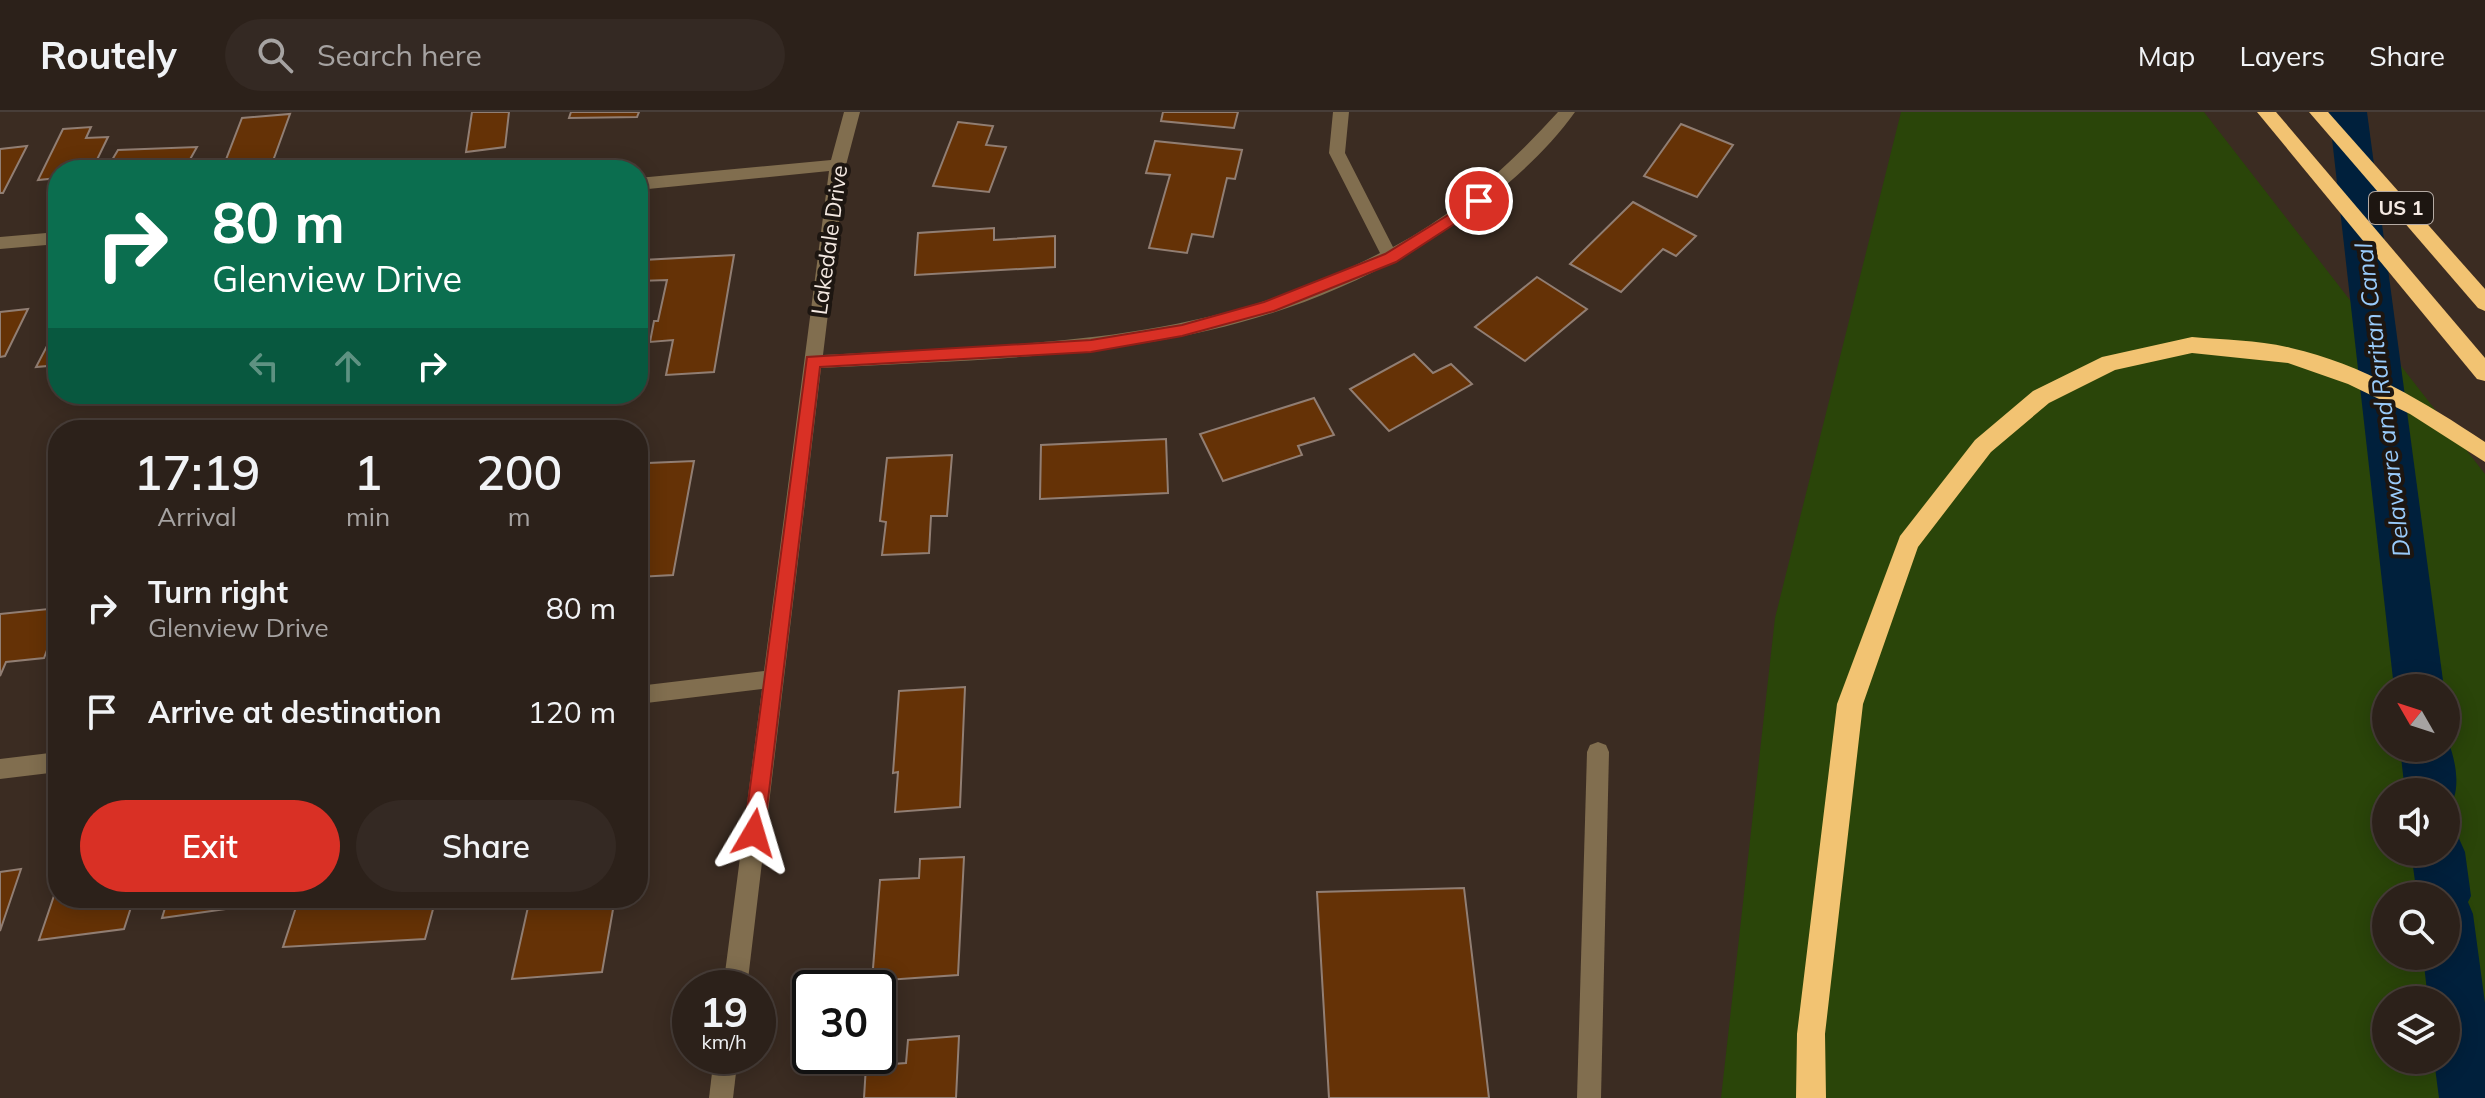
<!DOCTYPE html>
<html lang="en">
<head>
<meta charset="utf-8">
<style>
  :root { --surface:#2c211a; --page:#342923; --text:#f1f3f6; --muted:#a6a3a2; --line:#483e39; --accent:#d93025 }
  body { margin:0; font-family:Mulish,sans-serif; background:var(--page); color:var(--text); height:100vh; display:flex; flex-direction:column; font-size:30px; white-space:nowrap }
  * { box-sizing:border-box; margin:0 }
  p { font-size:26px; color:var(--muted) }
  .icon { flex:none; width:44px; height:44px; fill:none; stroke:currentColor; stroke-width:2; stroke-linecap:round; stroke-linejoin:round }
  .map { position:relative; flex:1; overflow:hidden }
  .side { position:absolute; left:48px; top:308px; width:600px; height:488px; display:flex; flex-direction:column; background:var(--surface); border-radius:32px; box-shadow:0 4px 20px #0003,0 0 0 2px var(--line) }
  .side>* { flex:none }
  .hud { position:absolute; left:48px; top:48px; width:600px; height:244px; border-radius:32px; box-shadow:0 4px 20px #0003,0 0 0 2px var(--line); background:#0b6e4f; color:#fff; overflow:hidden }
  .needle { width:52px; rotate:309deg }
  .tools { position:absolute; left:2372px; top:562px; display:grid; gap:16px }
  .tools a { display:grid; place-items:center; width:88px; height:88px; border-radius:50%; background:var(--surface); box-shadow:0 4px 20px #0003,0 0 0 2px var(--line); font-size:40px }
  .speed { position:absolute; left:672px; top:858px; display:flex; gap:16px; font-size:40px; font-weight:700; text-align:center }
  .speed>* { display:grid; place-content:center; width:104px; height:104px; border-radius:50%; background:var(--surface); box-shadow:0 4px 20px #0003,0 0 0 2px var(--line); line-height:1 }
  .speed small { font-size:20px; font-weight:400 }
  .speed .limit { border:4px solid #111; border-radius:12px; background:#fff; color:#111 }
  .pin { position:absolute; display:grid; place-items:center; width:68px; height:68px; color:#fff; margin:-34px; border:4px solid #fff; border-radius:50%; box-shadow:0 2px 8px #0007 }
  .me { position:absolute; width:88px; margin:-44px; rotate:7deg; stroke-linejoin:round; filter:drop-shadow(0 0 6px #0008) }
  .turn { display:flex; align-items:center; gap:28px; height:168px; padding:0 32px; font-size:36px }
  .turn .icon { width:104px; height:104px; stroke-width:2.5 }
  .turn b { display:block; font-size:56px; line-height:68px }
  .lanes { display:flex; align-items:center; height:76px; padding:0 32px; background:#0003; justify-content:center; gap:40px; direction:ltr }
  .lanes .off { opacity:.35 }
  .eta { display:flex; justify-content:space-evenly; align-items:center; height:136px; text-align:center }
  .eta b { font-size:48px; font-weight:600; line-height:56px }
  .primary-button { display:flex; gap:16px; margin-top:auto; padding:16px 32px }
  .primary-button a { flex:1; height:92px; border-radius:48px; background:var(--accent); color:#fff; font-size:32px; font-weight:600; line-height:92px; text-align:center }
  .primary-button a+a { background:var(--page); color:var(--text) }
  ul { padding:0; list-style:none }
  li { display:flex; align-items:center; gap:24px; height:104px; padding:0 32px }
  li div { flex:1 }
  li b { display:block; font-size:30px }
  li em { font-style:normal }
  header { display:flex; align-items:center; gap:48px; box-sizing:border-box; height:112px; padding:0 40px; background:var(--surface); border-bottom:2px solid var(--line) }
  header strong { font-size:38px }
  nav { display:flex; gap:44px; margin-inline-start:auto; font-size:28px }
  .search { width:560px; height:72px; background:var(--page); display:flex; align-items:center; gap:20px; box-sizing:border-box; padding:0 28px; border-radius:44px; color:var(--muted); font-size:30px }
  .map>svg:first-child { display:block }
</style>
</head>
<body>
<header>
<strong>Routely</strong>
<div class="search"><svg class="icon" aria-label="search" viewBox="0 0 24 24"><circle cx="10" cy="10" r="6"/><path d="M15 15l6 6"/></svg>Search here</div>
<nav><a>Map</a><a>Layers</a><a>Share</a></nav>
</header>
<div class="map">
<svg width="2485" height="986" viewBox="0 0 2485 986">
  <rect width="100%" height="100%" fill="#3b2c22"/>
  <path fill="#2a4509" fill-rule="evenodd" d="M1901 0H2204L2485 362V986H1721L1775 506ZM2386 576H2446V636H2386ZM2386 680H2446V740H2386ZM2386 784H2446V844H2386ZM2386 888H2446V948H2386Z"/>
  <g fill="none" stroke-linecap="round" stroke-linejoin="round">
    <g fill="#00203c" fill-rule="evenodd">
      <path d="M2329 0H2367L2444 576H2394Z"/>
      <path d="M2446 624C2455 644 2464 682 2446 698V680H2405L2400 636H2446Z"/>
      <path d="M2446 718 2457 722 2465 740 2471 784 2468 790 2473 802 2485 891V986H2439L2434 948H2446V888H2428L2423 844H2446V784H2417L2411 740H2446Z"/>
    </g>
  </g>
  <g fill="#653206" stroke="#917e73" stroke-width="2">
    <path d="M472 0H509L505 35 466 40Z"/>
    <path d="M571 0H639L637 5 569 6Z"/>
    <path d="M1163 0H1238L1234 16 1161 9Z"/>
    <path d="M290 2 270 57 222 58 242 6Z"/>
    <path d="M958 10 993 14 986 33 1006 35 989 80 933 74Z"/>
    <path d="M1681 12 1733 33 1697 85 1644 64Z"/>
    <path d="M91 15 86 26 108 25 92 58H58V66L38 68 63 17Z"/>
    <path d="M1155 29 1242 38 1235 67 1227 66 1213 125 1192 122 1187 141 1149 136 1170 63 1146 61Z"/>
    <path d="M27 34 3 81H0V37Z"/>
    <path d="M197 35 184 58H106L118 38Z"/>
    <path d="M1633 90 1696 124 1676 144 1663 137 1621 180 1570 152Z"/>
    <path d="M994 116V128L1055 124V155L915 163 918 121Z"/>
    <path d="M734 143 714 260 666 263 673 228 650 230 654 209H658L667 168 639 169 643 148Z"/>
    <path d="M1537 165 1587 197 1525 249 1475 215Z"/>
    <path d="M28 197 5 244 0 245V200Z"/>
    <path d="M58 213V253L36 255Z"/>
    <path d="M1414 242 1433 261 1451 252 1472 272 1389 319 1350 277Z"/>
    <path d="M1314 286 1334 323 1298 334 1302 343 1223 369 1200 322Z"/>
    <path d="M1166 327 1168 381 1040 387 1041 333Z"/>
    <path d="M952 343 947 404H931L929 441 882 443 886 410 880 409 887 346Z"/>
    <path d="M694 349 673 463 638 465V398L648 351Z"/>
    <path d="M58 496V509L44 546 6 550 0 564V502Z"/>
    <path d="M965 575 960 695 895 700 898 660 893 661 899 579Z"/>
    <path d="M964 745 958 863 872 869 880 768 919 766 920 747Z"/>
    <path d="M21 757 0 819V760Z"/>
    <path d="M58 772V786H134L124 817 39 828Z"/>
    <path d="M1464 776 1489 986H1329L1317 780Z"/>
    <path d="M168 786H263L262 792 162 806Z"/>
    <path d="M299 786H436L425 827 283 835Z"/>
    <path d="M530 786H615L602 860 512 867Z"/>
    <path d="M959 924 956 986H864L866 954 906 951 908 928Z"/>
  </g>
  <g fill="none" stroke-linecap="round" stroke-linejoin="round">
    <path fill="#816e4f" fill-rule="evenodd" d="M1598 630 1606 633 1609 640 1601 986H1577L1587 640 1590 633Z"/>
    <g fill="#816e4f" fill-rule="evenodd">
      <path d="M844 0H860L846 53 823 243C1021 231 1199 236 1380 141L1329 41 1333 0H1349L1345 41 1393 135C1457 101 1510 53 1558 0H1575C1543 45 1496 84 1450 115 1252 248 1051 243 821 256L747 876H723L762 577 638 592V574L764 559 829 59 638 78V66L831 48Z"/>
      <path d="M58 120V132L0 137V125Z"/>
      <path d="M58 640V660L0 667V647Z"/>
      <path d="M714 944H738L733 986H709Z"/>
    </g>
    <g fill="#f2c372" fill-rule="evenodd">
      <path d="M2257 0H2276L2485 246V269L2477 267Z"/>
      <path d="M2309 0H2328L2485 177V199L2478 196Z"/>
      <path d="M2192 225C2224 228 2259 228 2291 236 2362 252 2425 290 2485 330V350L2410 302 2348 272 2288 251 2192 241 2115 258 2049 291 1991 340 1918 435 1863 592 1825 922 1826 986H1796L1797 922 1837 592 1900 424 1975 328 2033 279 2102 245Z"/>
    </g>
  </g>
  <path fill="#d93025" stroke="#8d1f18" stroke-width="2" d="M1479 84 1485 85V92L1396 150 1274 199 1182 224 1091 240 820 255 764 721 761 728 754 731 747 728 744 721 807 245 1091 228 1182 213 1264 190 1385 142Z"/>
  <g text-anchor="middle" stroke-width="8" stroke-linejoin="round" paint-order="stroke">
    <rect fill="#1d1611" stroke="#b4aaa3" stroke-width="2" x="2369" y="80" width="64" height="32" rx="6"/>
    <g font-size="20" font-weight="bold" fill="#f4e9e2">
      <text x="2401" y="103">US 1</text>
    </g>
    <g font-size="22" fill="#f4e9e2" stroke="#1d1611">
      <text transform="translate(829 128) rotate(-82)" y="8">Lakedale Drive</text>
    </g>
    <g font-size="24" font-style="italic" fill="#99cbfb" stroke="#1d1611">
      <text transform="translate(2383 288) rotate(-97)" y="8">Delaware and Raritan Canal</text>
    </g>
  </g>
</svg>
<div class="tools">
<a><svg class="needle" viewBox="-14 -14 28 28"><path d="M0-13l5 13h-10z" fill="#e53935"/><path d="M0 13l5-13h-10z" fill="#a6a3a2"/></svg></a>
<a><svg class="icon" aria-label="sound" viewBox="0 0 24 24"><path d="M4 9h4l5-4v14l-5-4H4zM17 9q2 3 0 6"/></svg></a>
<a><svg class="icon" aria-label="search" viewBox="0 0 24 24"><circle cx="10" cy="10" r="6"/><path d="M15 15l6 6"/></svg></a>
<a><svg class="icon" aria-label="layers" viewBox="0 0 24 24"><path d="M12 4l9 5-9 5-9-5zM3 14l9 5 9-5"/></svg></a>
</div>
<div class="speed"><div>19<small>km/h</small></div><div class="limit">30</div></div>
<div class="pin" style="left:1479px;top:89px;background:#d93025"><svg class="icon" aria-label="arrive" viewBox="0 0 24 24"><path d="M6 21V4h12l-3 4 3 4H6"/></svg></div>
<svg class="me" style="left:754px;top:721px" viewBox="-20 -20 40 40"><path d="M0-17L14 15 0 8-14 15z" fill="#d93025" stroke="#fff" stroke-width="4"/></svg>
<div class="hud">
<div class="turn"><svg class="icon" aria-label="right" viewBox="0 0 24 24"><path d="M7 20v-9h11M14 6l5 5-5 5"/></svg><div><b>80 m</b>Glenview Drive</div></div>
<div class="lanes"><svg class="icon off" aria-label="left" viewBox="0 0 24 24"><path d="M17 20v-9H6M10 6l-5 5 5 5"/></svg><svg class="icon off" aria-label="ahead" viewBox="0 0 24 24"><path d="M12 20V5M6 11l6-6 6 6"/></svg><svg class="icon" aria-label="right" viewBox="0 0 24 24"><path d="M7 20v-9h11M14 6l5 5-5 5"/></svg></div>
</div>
<section class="side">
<div class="eta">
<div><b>17:19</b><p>Arrival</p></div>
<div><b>1</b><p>min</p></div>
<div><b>200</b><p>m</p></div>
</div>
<ul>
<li><svg class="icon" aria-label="right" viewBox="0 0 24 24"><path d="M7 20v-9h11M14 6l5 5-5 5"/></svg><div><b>Turn right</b><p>Glenview Drive</p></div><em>80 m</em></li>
<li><svg class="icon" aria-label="arrive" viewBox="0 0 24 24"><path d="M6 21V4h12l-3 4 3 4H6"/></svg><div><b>Arrive at destination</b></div><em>120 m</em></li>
</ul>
<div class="primary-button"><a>Exit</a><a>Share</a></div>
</section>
</div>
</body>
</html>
